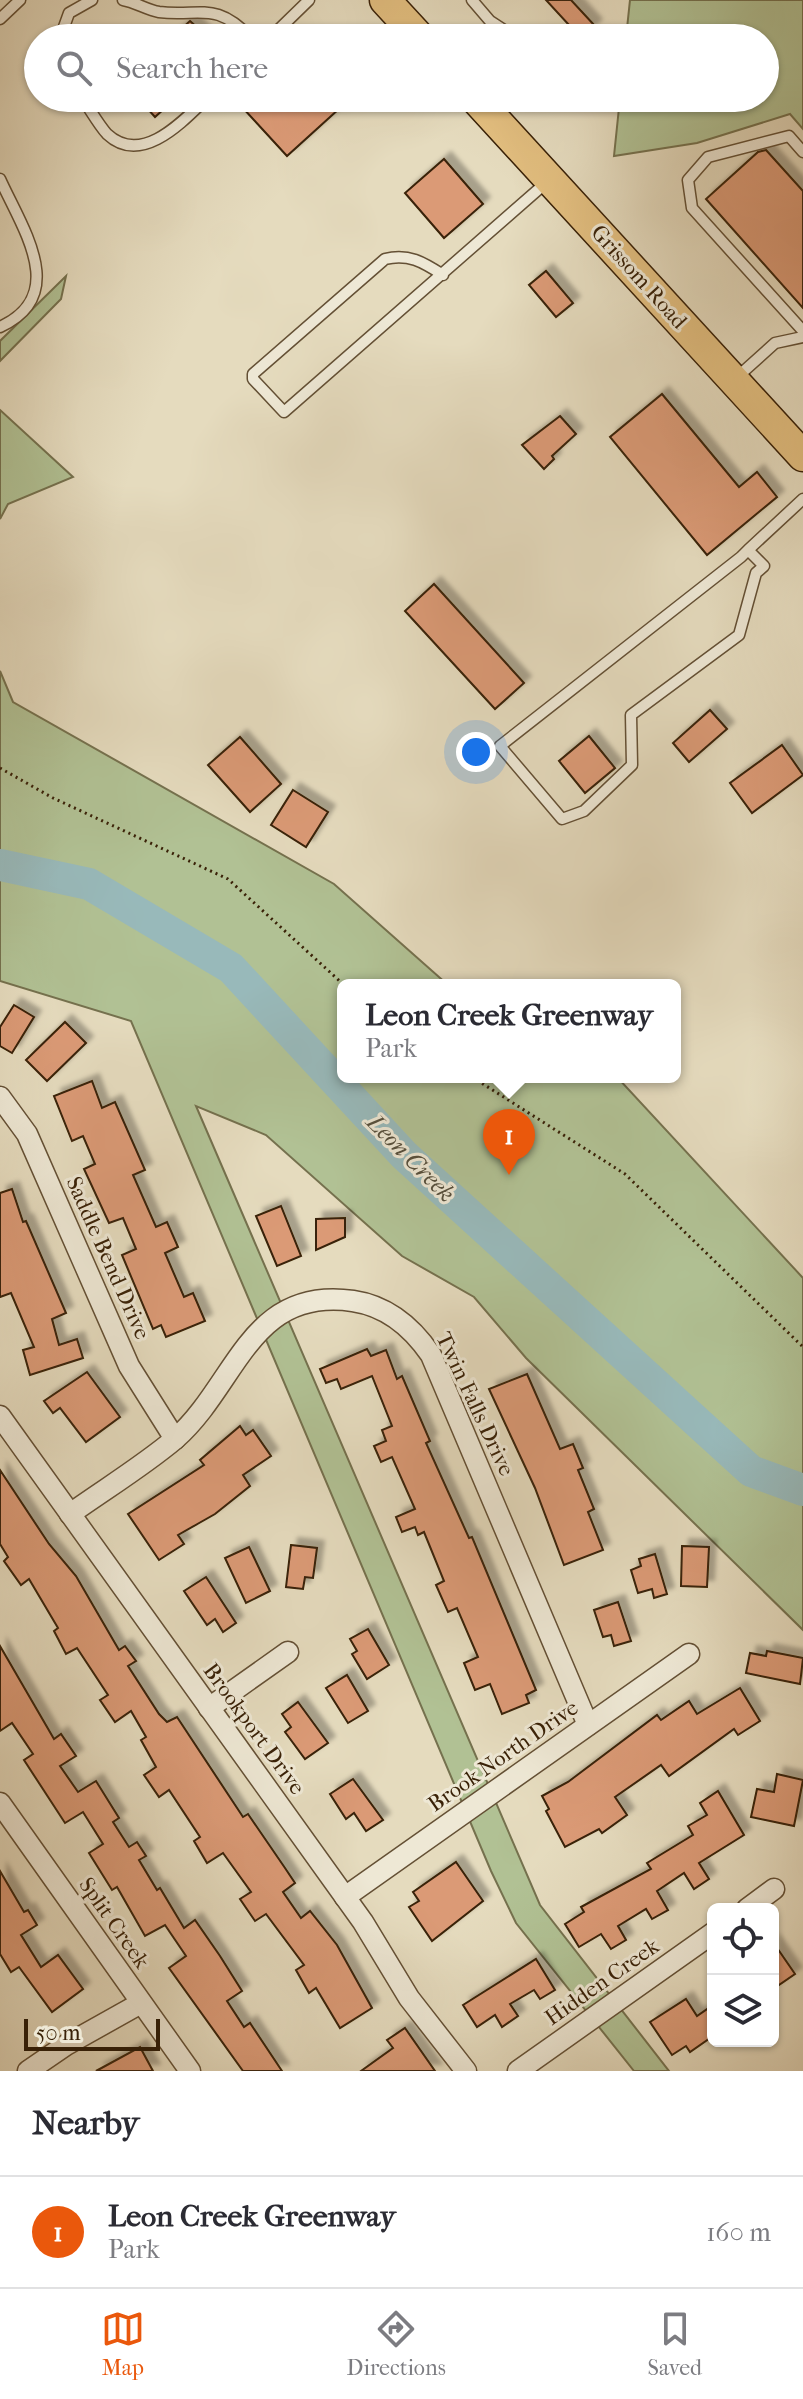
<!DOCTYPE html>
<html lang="en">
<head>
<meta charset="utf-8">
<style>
  body { margin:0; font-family:"IM FELL French Canon",serif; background:#f2f2f3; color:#2b2b33 }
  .controls { position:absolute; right:24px; bottom:24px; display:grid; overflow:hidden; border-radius:12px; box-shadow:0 2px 6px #0004 }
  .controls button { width:72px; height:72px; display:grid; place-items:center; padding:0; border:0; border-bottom:2px solid #e1e1e2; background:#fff; color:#2b2b33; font:40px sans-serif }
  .scale { position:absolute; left:24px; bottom:20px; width:136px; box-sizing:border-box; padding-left:8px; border:4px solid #392107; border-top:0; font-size:22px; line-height:28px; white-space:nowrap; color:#392107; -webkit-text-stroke:6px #eee8d5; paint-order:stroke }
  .you { position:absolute; left:476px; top:752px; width:28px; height:28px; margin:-20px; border:6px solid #fff; border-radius:50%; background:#1a73e8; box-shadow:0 0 0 12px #1a73e833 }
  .badge { display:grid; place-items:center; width:52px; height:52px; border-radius:50%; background:#ea580c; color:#fff; font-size:26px; font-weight:700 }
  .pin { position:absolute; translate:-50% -66px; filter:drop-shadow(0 2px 4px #0008) }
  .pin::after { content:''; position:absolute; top:42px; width:28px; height:24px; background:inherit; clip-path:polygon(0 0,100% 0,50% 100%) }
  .popup { position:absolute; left:337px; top:979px; width:344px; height:104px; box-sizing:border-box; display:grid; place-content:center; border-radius:12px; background:#fff; filter:drop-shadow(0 2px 6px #0005); font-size:26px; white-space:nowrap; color:#7c7c81 }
  .popup b { font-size:30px; color:#2b2b33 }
  .popup::after { content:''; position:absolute; left:50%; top:100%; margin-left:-16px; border:16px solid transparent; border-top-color:#fff }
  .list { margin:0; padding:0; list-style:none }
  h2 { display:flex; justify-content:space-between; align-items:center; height:104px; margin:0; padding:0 32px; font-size:34px }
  h2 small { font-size:26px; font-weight:400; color:#7c7c81 }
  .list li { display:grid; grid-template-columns:52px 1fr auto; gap:24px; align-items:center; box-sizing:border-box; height:112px; padding:0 32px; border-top:2px solid #e1e1e2 }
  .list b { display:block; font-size:30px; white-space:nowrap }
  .list p { margin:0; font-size:26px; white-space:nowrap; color:#7c7c81 }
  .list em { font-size:26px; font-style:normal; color:#7c7c81 }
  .icon { flex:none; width:44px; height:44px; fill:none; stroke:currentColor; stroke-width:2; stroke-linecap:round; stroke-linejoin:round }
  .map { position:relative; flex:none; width:803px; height:2071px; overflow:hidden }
  .search { position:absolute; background:#fff; box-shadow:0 2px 6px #0004; left:24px; right:24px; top:24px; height:88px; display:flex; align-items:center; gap:20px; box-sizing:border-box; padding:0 28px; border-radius:44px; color:#7c7c81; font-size:30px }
  .sheet { height:216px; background:#fff }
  nav { display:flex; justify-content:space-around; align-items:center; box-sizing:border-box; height:112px; border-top:2px solid #e1e1e2; background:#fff; font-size:22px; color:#7c7c81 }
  nav a { display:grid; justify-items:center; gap:4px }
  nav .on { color:#ea580c }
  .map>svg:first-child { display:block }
  .green { fill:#b1c194; stroke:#75714e; stroke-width:2 }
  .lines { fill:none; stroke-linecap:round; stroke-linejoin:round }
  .river { stroke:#98b9ba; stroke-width:32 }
  .building { fill:#db9a76; stroke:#392107; stroke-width:2; filter:url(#shadow) }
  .service-casing { stroke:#645035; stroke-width:13 }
  .minor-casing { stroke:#645035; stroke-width:23 }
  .primary-casing { stroke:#392107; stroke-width:33 }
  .path { stroke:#392107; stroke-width:3; stroke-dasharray:2 4; stroke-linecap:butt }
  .service { stroke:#eee8d5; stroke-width:10 }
  .minor { stroke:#eee8d5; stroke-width:20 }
  .primary { stroke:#e2be7f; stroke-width:30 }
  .labels { text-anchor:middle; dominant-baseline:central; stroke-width:6; stroke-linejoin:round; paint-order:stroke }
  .street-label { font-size:22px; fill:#392107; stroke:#eee8d5 }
  .water-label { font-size:24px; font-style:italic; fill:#564f3d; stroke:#eee8d5 }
</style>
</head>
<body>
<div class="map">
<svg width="803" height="2071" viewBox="0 0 803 2071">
  <defs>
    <filter id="shadow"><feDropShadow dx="7" dy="-7" stdDeviation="2" flood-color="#0004"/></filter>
  </defs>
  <rect width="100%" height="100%" fill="#e5dbbe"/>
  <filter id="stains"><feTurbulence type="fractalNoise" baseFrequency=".0025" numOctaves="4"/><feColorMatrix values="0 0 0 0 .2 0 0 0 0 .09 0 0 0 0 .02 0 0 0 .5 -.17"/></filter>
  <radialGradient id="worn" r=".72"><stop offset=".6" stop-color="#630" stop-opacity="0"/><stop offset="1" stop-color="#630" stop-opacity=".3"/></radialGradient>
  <g class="green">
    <polygon points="630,0 803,0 803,129 790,114 697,143 614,156 620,98 765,98 765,38 626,38"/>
    <polygon points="66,276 61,299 0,361 0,341"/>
    <polygon points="0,410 73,477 8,504 0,519"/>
    <polygon points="0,671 13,702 334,884 448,985 343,985 343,1077 617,1077 803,1278 803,1630 526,1358 474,1297 402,1256 266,1135 196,1106 540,1905 669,2071 634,2071 516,1923 491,1871 131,1021 0,981"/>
  </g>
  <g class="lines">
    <polyline class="river" points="0,865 89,884 231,968 404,1155 751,1471 803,1490"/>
  </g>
  <g class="building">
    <polygon points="546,0 571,0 595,26 581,38"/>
    <polygon points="190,21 209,38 171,38"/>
    <polygon points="138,98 176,98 155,117"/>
    <polygon points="252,98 351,98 287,156 242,107"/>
    <polygon points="766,150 803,191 803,308 706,199 758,152"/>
    <polygon points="444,159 483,204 444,238 405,193"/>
    <polygon points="546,271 573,303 556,317 529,285"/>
    <polygon points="662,394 739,487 757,472 777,497 707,555 610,437"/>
    <polygon points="560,416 576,434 552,456 554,459 544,469 522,445"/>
    <polygon points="434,584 524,683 495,709 405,611"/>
    <polygon points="710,710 727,729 689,762 673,743"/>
    <polygon points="589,736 615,768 585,793 559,761"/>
    <polygon points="240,737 281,784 250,812 208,765"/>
    <polygon points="782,745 803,775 752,813 730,783"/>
    <polygon points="293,790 328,812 306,847 271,825"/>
    <polygon points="14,1005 34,1017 12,1053 0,1046 0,1027"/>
    <polygon points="65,1022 86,1043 47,1081 26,1060"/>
    <polygon points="92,1081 102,1108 115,1102 145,1170 133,1175 156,1227 167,1222 178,1247 165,1253 184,1297 193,1293 205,1321 166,1337 161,1325 153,1329 122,1255 136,1249 123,1218 109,1223 84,1169 95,1164 83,1136 72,1141 54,1096"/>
    <polygon points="12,1189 23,1222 26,1221 66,1313 52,1319 59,1345 77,1339 83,1358 30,1375 23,1350 34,1347 11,1293 0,1297 0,1193"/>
    <polygon points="281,1206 301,1256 277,1266 256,1216"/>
    <polygon points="345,1218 345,1237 316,1250 316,1219"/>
    <polygon points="367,1349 371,1356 386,1350 397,1379 402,1376 430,1441 426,1443 469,1538 472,1537 536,1690 526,1695 529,1703 502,1714 490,1684 475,1690 464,1663 478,1657 457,1608 448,1612 436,1585 444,1581 424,1532 418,1535 415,1527 402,1532 396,1517 415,1509 392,1457 381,1462 374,1446 386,1441 382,1430 392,1426 372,1376 341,1389 337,1379 326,1383 320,1369"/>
    <polygon points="87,1372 120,1417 86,1442 60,1408 53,1413 44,1401"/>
    <polygon points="527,1374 560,1449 573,1444 583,1468 578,1470 594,1509 588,1512 603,1550 564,1565 535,1488 489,1389"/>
    <polygon points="240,1426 246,1435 253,1430 271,1456 243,1475 250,1486 215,1514 178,1535 184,1544 159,1560 128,1514 204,1465 200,1460"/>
    <polygon points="0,1470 49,1544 76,1576 119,1650 125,1646 136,1661 128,1666 159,1714 167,1722 177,1717 243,1817 248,1814 285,1868 295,1883 283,1892 301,1918 310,1911 337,1945 372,2008 340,2028 316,1988 309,1993 296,1970 304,1965 266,1914 255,1921 240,1899 251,1892 223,1853 207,1863 194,1841 200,1837 169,1790 159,1797 144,1775 156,1767 141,1740 146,1737 131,1711 115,1722 100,1700 108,1695 77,1648 66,1654 54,1631 58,1628 29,1579 21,1585 4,1561 8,1557 0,1544"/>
    <polygon points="291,1545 317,1548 313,1578 305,1577 303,1589 286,1587"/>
    <polygon points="682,1546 709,1547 707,1587 681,1586"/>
    <polygon points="249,1547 270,1591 246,1603 225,1558"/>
    <polygon points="655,1554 667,1594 654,1598 652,1589 638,1593 631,1570 641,1566 639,1559"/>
    <polygon points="206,1577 236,1623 223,1632 215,1619 207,1625 184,1591"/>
    <polygon points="618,1602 631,1641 614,1646 611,1635 603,1637 594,1610"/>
    <polygon points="368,1629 389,1665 367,1679 352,1654 357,1651 350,1639"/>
    <polygon points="0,1646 54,1739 61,1734 76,1756 60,1766 78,1792 96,1781 119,1818 113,1822 129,1847 137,1842 146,1856 139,1860 157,1890 160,1888 184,1928 195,1920 220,1956 242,1991 227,2001 244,2027 250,2023 282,2071 243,2071 169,1968 186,1956 165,1925 145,1936 117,1887 112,1890 89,1853 103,1844 83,1812 65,1823 24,1760 33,1754 12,1723 0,1731"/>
    <polygon points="767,1651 803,1658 800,1684 746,1673 750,1653 766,1656"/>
    <polygon points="347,1675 368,1711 348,1723 326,1688"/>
    <polygon points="740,1688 760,1721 738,1735 734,1729 669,1776 661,1765 615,1797 627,1815 602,1833 599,1829 565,1847 546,1811 549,1809 542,1796 568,1782 657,1715 661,1720 689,1701 697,1714"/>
    <polygon points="298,1702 328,1743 305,1759 285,1732 291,1727 282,1714"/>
    <polygon points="777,1774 803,1780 794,1826 751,1817 757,1789 774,1792"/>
    <polygon points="353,1779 383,1820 366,1831 354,1813 346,1819 330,1794"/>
    <polygon points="718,1791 744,1835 699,1863 709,1879 694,1889 684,1873 657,1891 668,1910 652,1919 646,1909 618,1926 626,1940 611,1949 601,1934 579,1947 565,1924 584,1912 581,1907 651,1869 647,1863 693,1835 688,1826 707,1815 700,1803"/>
    <polygon points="456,1862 483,1901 432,1941 409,1907 419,1901 413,1892"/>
    <polygon points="0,1871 24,1912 28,1910 37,1925 21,1935 41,1967 58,1955 83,1989 52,2012 19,1967 11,1972 0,1954"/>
    <polygon points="773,1942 795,1974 773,1989"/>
    <polygon points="536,1959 555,1990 540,1999 534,1990 510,2004 518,2016 502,2027 495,2015 477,2027 463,2005"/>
    <polygon points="686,1999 697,2016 713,2005 713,2036 690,2052 686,2046 672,2055 650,2022"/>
    <polygon points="405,2028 435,2071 361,2071 393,2048 387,2040"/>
    <polygon points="140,2047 153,2071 96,2071"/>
  </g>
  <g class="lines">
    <g class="service-casing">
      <g id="service">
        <path d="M123,0c12,2 24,10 36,12 41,5 56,-12 92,26"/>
        <polyline points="472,0 490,21 516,38"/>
        <polyline points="0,19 20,0"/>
        <polyline points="60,38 69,13 92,0"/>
        <polyline points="270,38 309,0"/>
        <path d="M82,98c8,11 16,26 25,36 35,33 77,-14 100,-36"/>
        <polyline points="803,152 789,136 708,157 688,180 692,208 803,331"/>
        <path d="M0,179c22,49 70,116 0,148"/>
        <path d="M443,275c-20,-13 -35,-22 -58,-16l-132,115v5l31,33 264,-231"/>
        <polyline points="735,379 775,343 803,337"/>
        <polyline points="748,550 764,566 756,573 739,635 631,715 632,765 584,811 562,819 500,746 741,557 748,550 803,499"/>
      </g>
    </g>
    <g class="minor-casing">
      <g id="minor">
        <polyline points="0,1097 27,1134 129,1366 175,1439"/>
        <polyline points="0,1416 363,1922 409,1998 466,2071"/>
        <path d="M70,1514c35,-25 73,-48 105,-75 62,-54 74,-153 178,-138 34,5 59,26 78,54l157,370"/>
        <polyline points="209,1708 288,1652"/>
        <polyline points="0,1803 190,2071"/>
        <polyline points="345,1897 689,1654"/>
        <polyline points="747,1909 774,1889"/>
        <polyline points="28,2071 66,2045 141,2003"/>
        <polyline points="518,2071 713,1933"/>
      </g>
    </g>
    <g class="primary-casing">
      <g id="primary">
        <polyline points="385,0 420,38"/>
        <polyline points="475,98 803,456"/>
      </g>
    </g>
    <g class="path">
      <polyline points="0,768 53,798 228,879 344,985"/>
      <polyline points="472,1077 625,1174 803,1347"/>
    </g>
    <use href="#service" class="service"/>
    <use href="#minor" class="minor"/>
    <use href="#primary" class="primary"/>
  </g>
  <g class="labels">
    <g class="street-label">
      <text transform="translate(639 277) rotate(48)">Grissom Road</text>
      <text transform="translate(108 1258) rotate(66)">Saddle Bend Drive</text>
      <text transform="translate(475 1404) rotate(65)">Twin Falls Drive</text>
      <text transform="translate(254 1729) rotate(54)">Brookport Drive</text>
      <text transform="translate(503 1756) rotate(-35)">Brook North Drive</text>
      <text transform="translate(114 1923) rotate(55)">Split Creek</text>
      <text transform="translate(602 1982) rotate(-35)">Hidden Creek</text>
    </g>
    <g class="water-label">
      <text transform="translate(411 1158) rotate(45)">Leon Creek</text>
    </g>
  </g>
  <rect width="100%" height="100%" filter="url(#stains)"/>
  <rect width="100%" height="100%" fill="url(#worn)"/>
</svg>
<div class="controls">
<button><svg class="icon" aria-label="locate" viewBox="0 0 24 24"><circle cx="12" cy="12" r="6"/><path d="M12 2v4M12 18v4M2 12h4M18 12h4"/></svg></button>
<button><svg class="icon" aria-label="layers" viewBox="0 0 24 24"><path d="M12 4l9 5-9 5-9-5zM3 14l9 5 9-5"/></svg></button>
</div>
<div class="scale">50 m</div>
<div class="you"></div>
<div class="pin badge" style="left:509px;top:1175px">1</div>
<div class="popup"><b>Leon Creek Greenway</b>Park</div>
<div class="search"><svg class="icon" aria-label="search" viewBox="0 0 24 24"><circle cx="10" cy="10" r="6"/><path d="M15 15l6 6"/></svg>Search here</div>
</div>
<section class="sheet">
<h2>Nearby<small></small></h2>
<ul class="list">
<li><span class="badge">1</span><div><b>Leon Creek Greenway</b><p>Park</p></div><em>160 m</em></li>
</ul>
</section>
<nav>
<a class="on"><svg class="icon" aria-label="map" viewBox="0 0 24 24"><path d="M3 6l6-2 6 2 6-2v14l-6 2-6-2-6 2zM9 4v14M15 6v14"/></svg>Map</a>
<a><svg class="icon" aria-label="directions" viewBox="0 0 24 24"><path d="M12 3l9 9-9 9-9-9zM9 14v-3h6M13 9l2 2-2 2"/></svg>Directions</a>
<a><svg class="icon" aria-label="saved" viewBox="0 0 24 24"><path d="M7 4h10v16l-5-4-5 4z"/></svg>Saved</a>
</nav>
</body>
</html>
